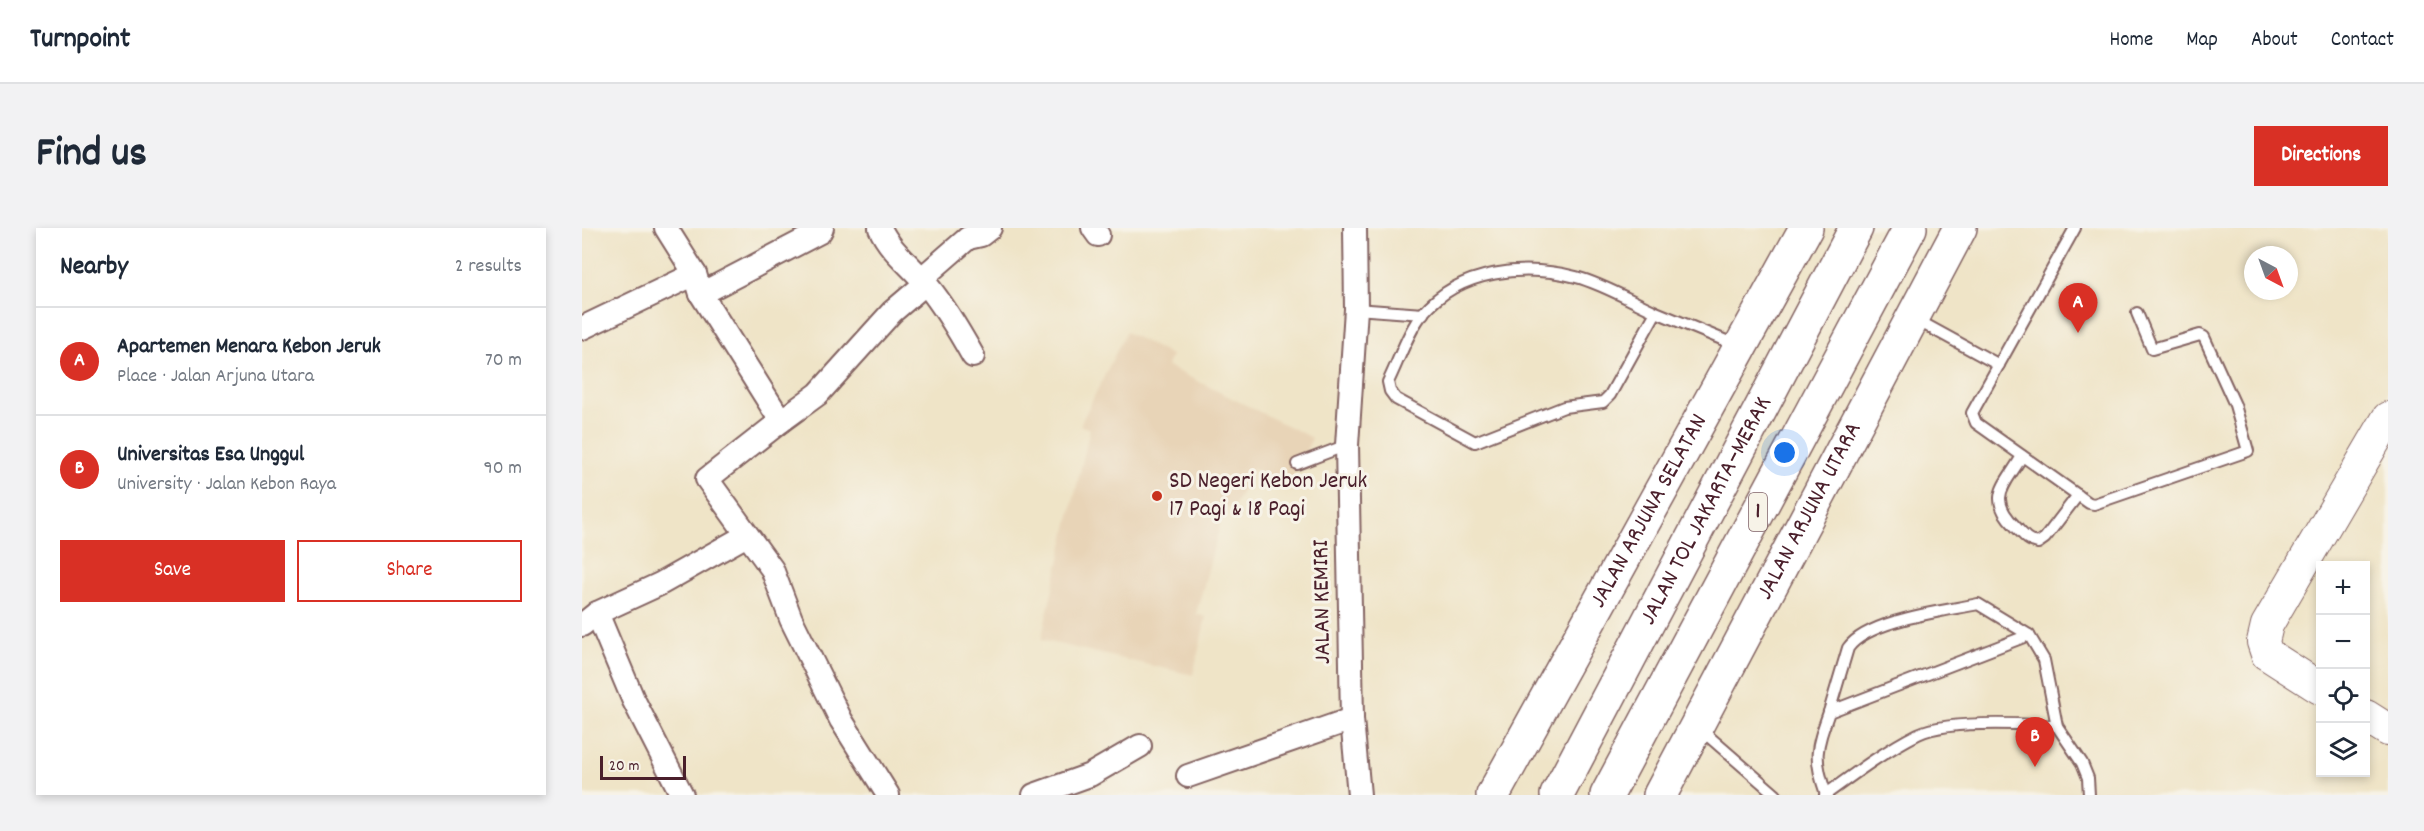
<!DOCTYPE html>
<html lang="en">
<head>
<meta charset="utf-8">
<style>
  body { margin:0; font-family:Dekko,sans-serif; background:#f2f2f3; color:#1f2937 }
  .controls { position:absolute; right:18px; bottom:18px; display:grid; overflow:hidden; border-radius:0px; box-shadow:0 3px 9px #0003 }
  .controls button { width:54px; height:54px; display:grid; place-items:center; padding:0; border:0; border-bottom:2px solid #e0e1e3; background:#fff; color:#1f2937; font:30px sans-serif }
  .compass { position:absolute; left:1662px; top:18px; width:54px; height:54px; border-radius:50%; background:#fff; box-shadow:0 3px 9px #0003; rotate:139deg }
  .scale { position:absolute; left:18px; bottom:15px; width:86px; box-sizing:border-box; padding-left:6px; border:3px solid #4a1f2b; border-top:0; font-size:16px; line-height:21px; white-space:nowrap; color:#4a1f2b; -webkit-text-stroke:4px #f7f3e8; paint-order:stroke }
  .you { position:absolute; left:1203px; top:225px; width:21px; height:21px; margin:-15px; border:4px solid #fff; border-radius:50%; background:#1a73e8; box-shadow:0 0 0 9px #1a73e833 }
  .badge { display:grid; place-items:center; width:39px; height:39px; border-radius:50%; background:#d93025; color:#fff; font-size:20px; font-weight:700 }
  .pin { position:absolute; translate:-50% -50px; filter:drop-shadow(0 2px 3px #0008) }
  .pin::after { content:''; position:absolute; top:32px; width:21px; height:18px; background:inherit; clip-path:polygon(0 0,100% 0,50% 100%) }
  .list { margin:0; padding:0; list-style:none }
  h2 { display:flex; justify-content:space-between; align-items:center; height:78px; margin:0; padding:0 24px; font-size:26px }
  h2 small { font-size:20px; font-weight:400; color:#747a83 }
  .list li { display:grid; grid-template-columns:39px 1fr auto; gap:18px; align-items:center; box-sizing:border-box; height:108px; padding:0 24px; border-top:2px solid #e0e1e3 }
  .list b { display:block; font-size:22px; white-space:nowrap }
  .list p { margin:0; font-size:20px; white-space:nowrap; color:#747a83 }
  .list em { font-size:20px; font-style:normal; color:#747a83 }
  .actions { display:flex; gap:12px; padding:18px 24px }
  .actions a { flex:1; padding:14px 0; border:2px solid #d93025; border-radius:0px; text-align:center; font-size:21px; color:#d93025 }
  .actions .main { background:#d93025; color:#fff }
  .icon { flex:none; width:33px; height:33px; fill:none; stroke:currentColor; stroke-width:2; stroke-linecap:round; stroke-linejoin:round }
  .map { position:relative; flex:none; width:1806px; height:567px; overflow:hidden; border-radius:0px }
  header { display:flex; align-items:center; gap:36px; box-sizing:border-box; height:84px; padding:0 30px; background:#fff; border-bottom:2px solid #e0e1e3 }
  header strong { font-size:28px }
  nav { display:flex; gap:33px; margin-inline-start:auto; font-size:21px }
  .intro { display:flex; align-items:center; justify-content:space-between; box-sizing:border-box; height:144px; padding:0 36px }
  h1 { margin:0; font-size:42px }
  .button { padding:15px 27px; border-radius:0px; background:#d93025; color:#fff; font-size:21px; font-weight:700 }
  main { display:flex; gap:36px; padding:0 36px }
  aside { flex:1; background:#fff; border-radius:0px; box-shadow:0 3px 9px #0003 }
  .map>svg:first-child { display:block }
  .built { fill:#e8d4b7 }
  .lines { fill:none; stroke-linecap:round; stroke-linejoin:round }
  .lane-casing { stroke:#846462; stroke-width:14 }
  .street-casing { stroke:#846462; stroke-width:26 }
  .secondary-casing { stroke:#846462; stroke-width:34 }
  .primary-casing { stroke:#846462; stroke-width:36 }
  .highway-casing { stroke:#846462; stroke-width:36 }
  .lane { stroke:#fff; stroke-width:10 }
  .street { stroke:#fff; stroke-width:22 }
  .secondary { stroke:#fff; stroke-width:32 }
  .primary { stroke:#fff; stroke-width:33 }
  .highway { stroke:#fff; stroke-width:33 }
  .poi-dot { fill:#c8321e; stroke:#f7f3e8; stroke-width:2 }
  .labels { text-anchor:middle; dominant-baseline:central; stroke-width:6; stroke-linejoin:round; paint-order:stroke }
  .shield { fill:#f7f3e8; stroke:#7e5f64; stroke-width:1.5 }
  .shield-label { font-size:22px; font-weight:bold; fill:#4a1f2b }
  .poi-label { font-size:24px; fill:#4a1f2b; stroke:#f7f3e8; text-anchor:start }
  .street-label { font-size:24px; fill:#4a1f2b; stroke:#f7f3e8 }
</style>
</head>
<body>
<header>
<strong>Turnpoint</strong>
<nav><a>Home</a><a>Map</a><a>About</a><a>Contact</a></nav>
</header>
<div class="intro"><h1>Find us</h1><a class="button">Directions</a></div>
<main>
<aside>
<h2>Nearby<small>2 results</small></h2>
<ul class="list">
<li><span class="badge">A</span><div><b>Apartemen Menara Kebon Jeruk</b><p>Place · Jalan Arjuna Utara</p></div><em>70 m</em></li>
<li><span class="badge">B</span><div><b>Universitas Esa Unggul</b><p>University · Jalan Kebon Raya</p></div><em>90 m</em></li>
</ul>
<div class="actions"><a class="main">Save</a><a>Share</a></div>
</aside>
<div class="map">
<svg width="1806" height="567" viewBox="0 0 1806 567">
  <rect width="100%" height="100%" fill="#f7f3e8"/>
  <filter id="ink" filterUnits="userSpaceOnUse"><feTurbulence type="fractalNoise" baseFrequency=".0167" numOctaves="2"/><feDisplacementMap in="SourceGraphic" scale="12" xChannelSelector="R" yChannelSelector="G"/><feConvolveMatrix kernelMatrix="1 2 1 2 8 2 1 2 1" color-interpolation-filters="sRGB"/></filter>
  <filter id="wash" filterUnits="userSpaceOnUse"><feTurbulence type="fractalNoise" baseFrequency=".008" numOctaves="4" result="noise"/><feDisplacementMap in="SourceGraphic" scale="24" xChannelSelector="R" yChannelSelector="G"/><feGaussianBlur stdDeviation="1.35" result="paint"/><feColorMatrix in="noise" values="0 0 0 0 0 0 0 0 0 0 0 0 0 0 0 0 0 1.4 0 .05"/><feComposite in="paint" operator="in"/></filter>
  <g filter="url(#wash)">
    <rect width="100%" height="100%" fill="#efe4c7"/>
    <polygon class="built" points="544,104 589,127 585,138 730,210 706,259 671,241 651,281 643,278 614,386 624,389 611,447 459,412 508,201 498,197"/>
  </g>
  <g filter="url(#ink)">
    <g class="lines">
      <g class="lane-casing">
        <g id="lane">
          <polyline points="1493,0 1390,185 1394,195 1507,275 1512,276 1666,223 1653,177 1622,109 1618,107 1570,121 1555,85"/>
          <polyline points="774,81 841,86"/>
          <path d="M1074,84c-25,-11 -53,-28 -80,-35 -51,-13 -116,-8 -153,36 -14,16 -25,49 -35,69l2,9 6,8 79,43 89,-35 39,-5 7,-7 46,-83 80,33"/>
          <polyline points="1333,91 1417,137"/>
          <path d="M1440,228c-17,30 -36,41 -7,70 8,8 12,15 23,17l7,-5 33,-43"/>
          <polyline points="715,236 765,217"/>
          <path d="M1247,484l19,-64c20,-28 96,-37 130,-44l51,31"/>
          <polyline points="1117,500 1194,567"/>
          <path d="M1244,566c-13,-37 -10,-45 3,-82l200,-77 15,25 13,66 25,37 6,15 1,17"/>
          <path d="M1243,567c29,-21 61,-45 93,-61 28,-14 107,-10 139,-8"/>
        </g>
      </g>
      <g class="street-casing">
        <g id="street">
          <polyline points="84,0 113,46 119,66 199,193 125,251 190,341 209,391 259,492 306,567"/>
          <path d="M298,0c10,23 32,38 47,57 18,22 32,46 46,71"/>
          <polyline points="511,0 516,7"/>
          <polyline points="773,0 774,81 765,217 770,491 777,567"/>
          <polyline points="339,51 386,10 399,7 408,0"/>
          <polyline points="119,66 238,4 240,0"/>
          <polyline points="0,100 113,46"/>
          <polyline points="199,193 236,166 310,84 344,55"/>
          <polyline points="15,385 51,471 100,567"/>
          <polyline points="0,397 15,385 78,356 165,307"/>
          <polyline points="606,548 770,491"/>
          <polyline points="452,567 508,547 558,518"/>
        </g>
      </g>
      <g class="secondary-casing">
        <g id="secondary">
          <polyline points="1738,460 1685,426 1681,414 1685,397 1806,190"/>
          <polyline points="1784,488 1806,502"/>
        </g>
      </g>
      <g class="primary-casing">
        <g id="primary">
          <path id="s1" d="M911,567l313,-567"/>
          <path id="s2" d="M1078,567l300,-567"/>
        </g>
      </g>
      <g class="highway-casing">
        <g id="highway">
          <path id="s3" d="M975,567l299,-567"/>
          <polyline points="1025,567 1328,0"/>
        </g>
      </g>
      <use href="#lane" class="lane"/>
      <use href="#street" class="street"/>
      <use href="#secondary" class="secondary"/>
      <use href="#primary" class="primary"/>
      <use href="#highway" class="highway"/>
    </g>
  </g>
  <circle class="poi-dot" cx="575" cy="268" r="6"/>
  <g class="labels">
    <rect class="shield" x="1167" y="265" width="18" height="38" rx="4.5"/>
    <g class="shield-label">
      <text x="1176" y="284">1</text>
    </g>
    <g class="poi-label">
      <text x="587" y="254">SD Negeri Kebon Jeruk<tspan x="587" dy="28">17 Pagi &amp; 18 Pagi</tspan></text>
    </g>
    <g class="street-label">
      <text stroke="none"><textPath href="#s2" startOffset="321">JALAN ARJUNA UTARA</textPath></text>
      <text stroke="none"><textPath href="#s1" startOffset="324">JALAN ARJUNA SELATAN</textPath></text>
      <text stroke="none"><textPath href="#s3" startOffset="321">JALAN TOL JAKARTA–MERAK</textPath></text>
      <text transform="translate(741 374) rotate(-91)">JALAN KEMIRI</text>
    </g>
  </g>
</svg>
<div class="controls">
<button>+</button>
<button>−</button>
<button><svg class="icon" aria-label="locate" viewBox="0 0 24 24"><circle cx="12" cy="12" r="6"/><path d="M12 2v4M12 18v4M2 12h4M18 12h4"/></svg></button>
<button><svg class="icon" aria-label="layers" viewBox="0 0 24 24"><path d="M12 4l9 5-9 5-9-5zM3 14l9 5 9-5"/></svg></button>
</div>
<svg class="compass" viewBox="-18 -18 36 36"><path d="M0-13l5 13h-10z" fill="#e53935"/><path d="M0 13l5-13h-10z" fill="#747a83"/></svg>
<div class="scale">20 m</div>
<div class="you"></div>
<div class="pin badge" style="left:1496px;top:105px">A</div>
<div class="pin badge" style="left:1453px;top:539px">B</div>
</div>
</main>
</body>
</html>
